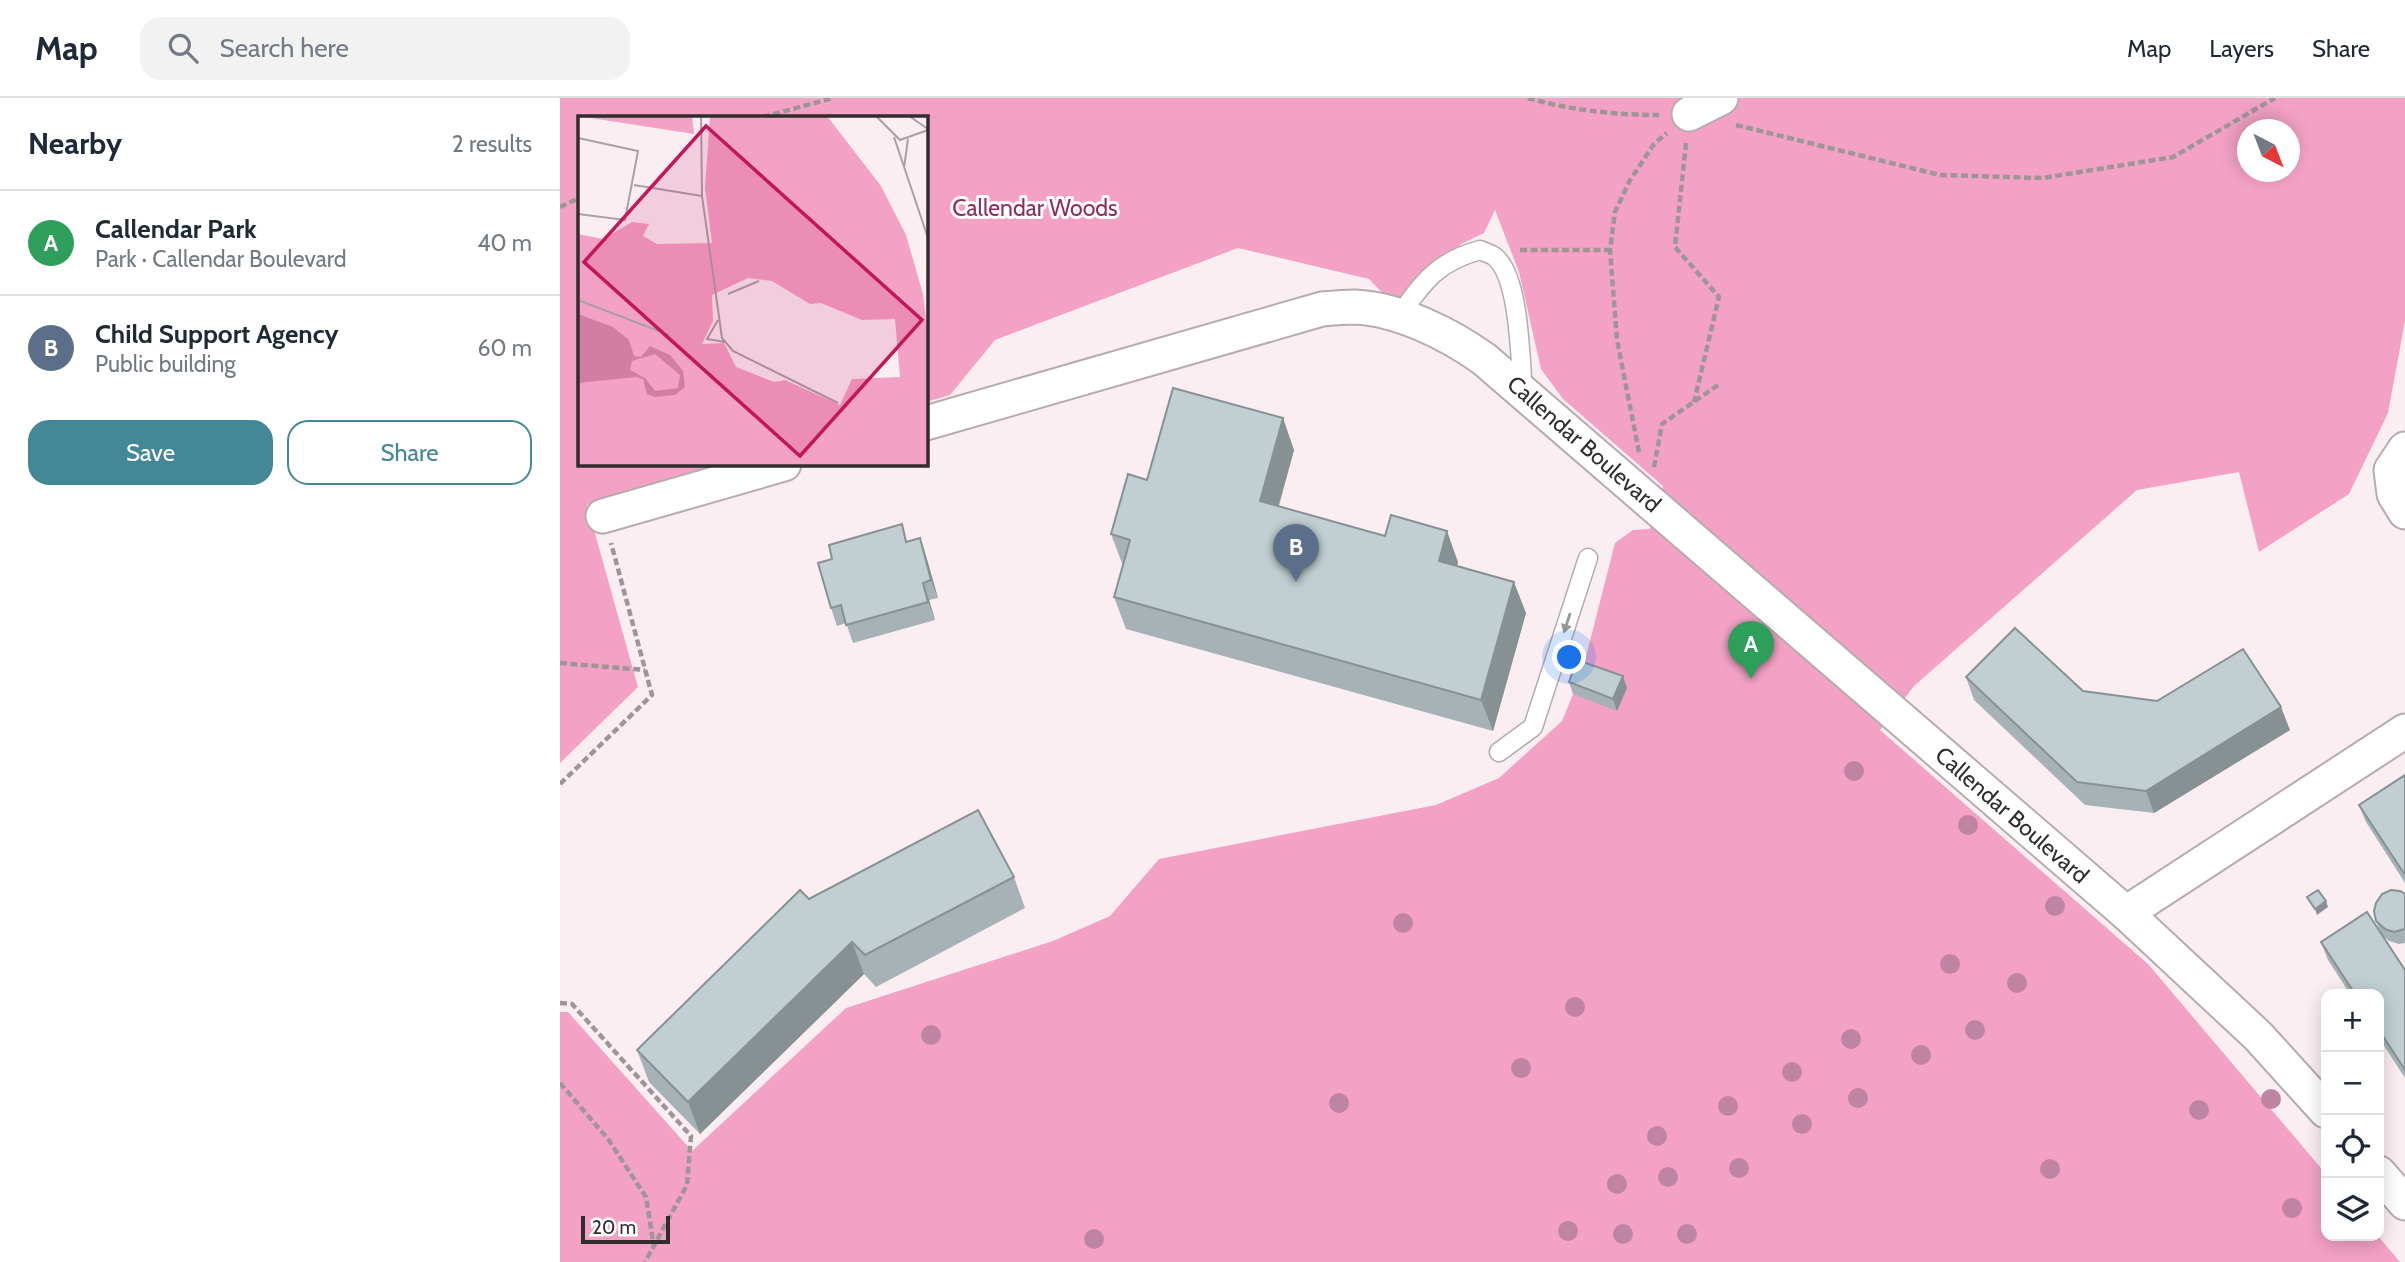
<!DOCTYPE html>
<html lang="en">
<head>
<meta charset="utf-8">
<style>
  body { margin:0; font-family:Cabin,sans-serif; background:#f2f2f3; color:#1f2937 }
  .controls { position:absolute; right:21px; bottom:21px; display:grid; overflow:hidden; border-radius:14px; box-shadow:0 4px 18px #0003 }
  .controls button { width:63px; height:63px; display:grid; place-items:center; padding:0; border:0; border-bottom:2px solid #e0e1e3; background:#fff; color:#1f2937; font:35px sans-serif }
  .compass { position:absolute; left:1677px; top:21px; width:63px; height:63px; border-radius:50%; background:#fff; box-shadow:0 4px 18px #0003; rotate:138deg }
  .scale { position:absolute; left:21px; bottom:18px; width:89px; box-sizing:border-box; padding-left:7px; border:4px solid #312c2e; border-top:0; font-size:19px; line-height:24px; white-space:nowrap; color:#312c2e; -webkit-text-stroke:5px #fff; paint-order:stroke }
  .you { position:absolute; left:1010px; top:560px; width:24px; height:24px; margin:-18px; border:5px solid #fff; border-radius:50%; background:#1a73e8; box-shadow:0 0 0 10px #1a73e833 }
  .badge { display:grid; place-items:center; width:46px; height:46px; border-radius:50%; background:#448797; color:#fff; font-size:23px; font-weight:700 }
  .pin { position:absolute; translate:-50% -58px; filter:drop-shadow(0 2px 4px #0008) }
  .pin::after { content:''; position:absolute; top:37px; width:24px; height:21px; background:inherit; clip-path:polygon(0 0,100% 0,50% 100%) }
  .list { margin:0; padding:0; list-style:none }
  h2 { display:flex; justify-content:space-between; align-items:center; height:91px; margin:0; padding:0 28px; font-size:30px }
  h2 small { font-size:23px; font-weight:400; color:#747a83 }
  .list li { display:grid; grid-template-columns:46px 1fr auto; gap:21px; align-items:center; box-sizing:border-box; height:105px; padding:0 28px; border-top:2px solid #e0e1e3 }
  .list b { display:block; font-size:26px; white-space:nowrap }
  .list p { margin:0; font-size:23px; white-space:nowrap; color:#747a83 }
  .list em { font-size:23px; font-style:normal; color:#747a83 }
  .actions { display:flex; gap:14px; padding:21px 28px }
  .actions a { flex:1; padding:16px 0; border:2px solid #448797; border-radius:21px; text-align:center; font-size:24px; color:#448797 }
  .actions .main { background:#448797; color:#fff }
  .icon { flex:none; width:38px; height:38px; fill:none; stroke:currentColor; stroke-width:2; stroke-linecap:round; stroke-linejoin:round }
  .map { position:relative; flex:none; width:1845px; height:1164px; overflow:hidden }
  header { display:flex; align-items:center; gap:42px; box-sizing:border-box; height:98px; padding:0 35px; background:#fff; border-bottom:2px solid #e0e1e3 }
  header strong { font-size:33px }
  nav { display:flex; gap:38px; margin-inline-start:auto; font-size:24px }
  .search { width:490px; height:63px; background:#f2f2f3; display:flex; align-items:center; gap:18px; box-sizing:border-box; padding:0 24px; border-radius:21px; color:#747a83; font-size:26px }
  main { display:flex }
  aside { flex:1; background:#fff }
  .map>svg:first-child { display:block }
  .green { fill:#f3a2c5; fill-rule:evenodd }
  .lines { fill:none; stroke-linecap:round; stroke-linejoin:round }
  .lane-casing { stroke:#b7abb0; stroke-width:21 }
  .street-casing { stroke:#b7abb0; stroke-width:37 }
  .path { stroke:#9e9598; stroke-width:4.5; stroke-dasharray:7 3.5; stroke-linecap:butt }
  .lane { stroke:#fff; stroke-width:18 }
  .street { stroke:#fff; stroke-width:33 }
  .tree { fill:#bf84a2 }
  .wall { fill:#a6b2b5 }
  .shaded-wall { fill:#879193 }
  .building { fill:#c1cfd2; stroke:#879193; stroke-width:2 }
  .oneway { fill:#989696 }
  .labels { text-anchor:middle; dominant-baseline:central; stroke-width:6; stroke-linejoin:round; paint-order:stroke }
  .park-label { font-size:23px; fill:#8e2d5f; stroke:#fff }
  .street-label { font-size:23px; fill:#312c2e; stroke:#fff }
  .inset-road { fill:none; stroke:#aaa0a4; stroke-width:2 }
  .view { fill:#c2185b; fill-opacity:0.15; stroke:#c2185b; stroke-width:3.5 }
  .inset-edge { fill:none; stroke:#312c2e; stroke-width:3.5 }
</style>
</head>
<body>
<header>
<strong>Map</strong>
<div class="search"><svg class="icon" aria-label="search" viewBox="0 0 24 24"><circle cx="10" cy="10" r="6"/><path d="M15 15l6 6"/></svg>Search here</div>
<nav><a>Map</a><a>Layers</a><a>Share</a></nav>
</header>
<main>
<aside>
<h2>Nearby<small>2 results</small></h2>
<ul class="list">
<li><span class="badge" style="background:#2e9e5b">A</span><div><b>Callendar Park</b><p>Park · Callendar Boulevard</p></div><em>40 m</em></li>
<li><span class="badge" style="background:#5c6f8a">B</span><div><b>Child Support Agency</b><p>Public building</p></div><em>60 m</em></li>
</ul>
<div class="actions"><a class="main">Save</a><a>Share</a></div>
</aside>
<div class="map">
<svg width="1845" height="1164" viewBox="0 0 1845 1164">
  <rect width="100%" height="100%" fill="#fbeef3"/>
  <path class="green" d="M0,0h1845v223l-17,92 -39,81 -90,58 -20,-80 -102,18 -223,196 -34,44 268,234 178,210v62h52l22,26h-1840v-250h8l124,139 154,-143 207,-67 57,-25 49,-57 277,-54 63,-27 63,-57 20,-49 33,-129 18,-13 17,-1 13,-43 -100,-87 -22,-30 -22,-97 -24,-62 -11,23 -21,10 -44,36 -22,29 -28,-29 -131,-31 -243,92 -45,55 -24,7v-285h-347v347h145l-137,41 51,182 -78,76zM1688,32h42v42h-42z"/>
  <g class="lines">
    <g class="lane-casing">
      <g id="lane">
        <path d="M839,218c25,-35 38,-54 81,-66 4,2 12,4 15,7 25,21 25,102 28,135"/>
        <polyline points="939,654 973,629 1028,460"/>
      </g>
    </g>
    <g class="street-casing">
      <g id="street">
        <polyline points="1129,16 1161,0"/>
        <path d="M366,325l396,-114c11,-1 22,-2 33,-2 44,2 94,27 129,52l642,554 132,123 68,75"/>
        <polyline points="1845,351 1831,372 1834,396 1845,414"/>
        <polyline points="43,418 224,366"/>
        <polyline points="1566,815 1845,633"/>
        <polyline points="1819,1075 1845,1105"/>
      </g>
    </g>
    <g class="path">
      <path d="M968,0c41,12 88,17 131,17"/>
      <polyline points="203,19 273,0"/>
      <polyline points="1176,27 1380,77 1483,80 1613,59 1715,0"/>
      <polyline points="1126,45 1115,149 1159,199 1134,304"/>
      <polyline points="0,109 19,100"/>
      <polyline points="960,152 1050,152"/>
      <polyline points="1079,354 1057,242 1050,152 1055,114 1069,84 1094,46 1107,35"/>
      <polyline points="1094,369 1102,326 1158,287"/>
      <polyline points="0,565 85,572"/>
      <polyline points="0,686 92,597 51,445"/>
      <polyline points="0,905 12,906 131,1038 127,1087 85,1164"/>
      <polyline points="0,985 48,1041 86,1099 94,1149"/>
    </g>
    <use href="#lane" class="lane"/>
    <use href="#street" class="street"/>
  </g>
  <g class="tree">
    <circle cx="1294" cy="673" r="10"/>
    <circle cx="1408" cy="727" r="10"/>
    <circle cx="1495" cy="808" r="10"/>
    <circle cx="843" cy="825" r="10"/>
    <circle cx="1390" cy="866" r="10"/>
    <circle cx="1457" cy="885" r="10"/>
    <circle cx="1015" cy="909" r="10"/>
    <circle cx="1415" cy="932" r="10"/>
    <circle cx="371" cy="937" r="10"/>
    <circle cx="1291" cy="941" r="10"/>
    <circle cx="1361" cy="957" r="10"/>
    <circle cx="961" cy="970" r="10"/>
    <circle cx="1232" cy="974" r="10"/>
    <circle cx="1298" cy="1000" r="10"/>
    <circle cx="1711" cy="1001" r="10"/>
    <circle cx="779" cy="1005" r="10"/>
    <circle cx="1168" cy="1008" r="10"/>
    <circle cx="1639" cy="1012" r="10"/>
    <circle cx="1242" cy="1026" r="10"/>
    <circle cx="1097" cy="1038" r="10"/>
    <circle cx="1179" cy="1070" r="10"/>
    <circle cx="1490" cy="1071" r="10"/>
    <circle cx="1108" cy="1079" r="10"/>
    <circle cx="1057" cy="1086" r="10"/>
    <circle cx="1732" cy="1110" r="10"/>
    <circle cx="1008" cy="1133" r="10"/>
    <circle cx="1063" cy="1136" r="10"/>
    <circle cx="1127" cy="1136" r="10"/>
    <circle cx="534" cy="1141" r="10"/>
  </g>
  <g class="wall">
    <polygon points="734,352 719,408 898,464 897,468 966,515 933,633 566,531 554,499 563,468 551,436 587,382"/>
    <polygon points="360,440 366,458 378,500 369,502 375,522 293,545 286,525 277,528 271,510 348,443"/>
    <polygon points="1406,579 1523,593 1730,632 1594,715 1525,707 1414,602"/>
    <polygon points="1009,584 1067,590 1057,613 1013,596"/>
    <polygon points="1845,677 1845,785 1806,724 1799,707"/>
    <polygon points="454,779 465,810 316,889 304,876 140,1036 89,984 77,952 249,801"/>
    <polygon points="1845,796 1845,845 1839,846 1829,843 1822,837 1845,872 1845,980 1819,940 1819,896 1790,896 1768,862 1761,844 1820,834 1816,823"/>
  </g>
  <g class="shaded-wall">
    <polygon points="723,320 734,352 711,434 700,403"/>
    <polygon points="887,433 898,464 890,494 879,463"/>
    <polygon points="360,440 366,458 378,500 371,482"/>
    <polygon points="954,484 966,515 933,633 921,602"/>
    <polygon points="363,485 369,502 375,522 368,504"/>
    <polygon points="1063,578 1067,590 1057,613 1053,601"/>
    <polygon points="1721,609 1730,632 1594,715 1586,693"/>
    <polygon points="1766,803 1768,809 1757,817 1755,811"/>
    <polygon points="292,844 304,876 140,1036 128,1004"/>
  </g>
  <g class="building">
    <polygon points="613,290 723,320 700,403 825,438 831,417 887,433 879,463 954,484 921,602 554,499 570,442 551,436 568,376 587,382"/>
    <polygon points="342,426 346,444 360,440 371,482 363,485 368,504 286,527 281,507 271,510 258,465 272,461 269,447"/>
    <polygon points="1455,530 1523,593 1597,603 1683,551 1721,609 1586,693 1517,684 1406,579"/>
    <polygon points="1017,562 1063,578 1053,601 1009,584"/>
    <polygon points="1845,677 1845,777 1799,707"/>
    <polygon points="418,712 454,779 305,857 292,844 128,1004 77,952 240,792 249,801"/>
    <polygon points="1758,792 1766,803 1755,811 1747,799"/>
    <polygon points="1831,792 1840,793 1845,796 1845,831 1834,834 1825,831 1816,823 1814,813 1816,805 1822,796"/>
    <polygon points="1807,814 1845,872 1845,972 1819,932 1819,896 1795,896 1761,844"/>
  </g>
  <defs><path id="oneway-solid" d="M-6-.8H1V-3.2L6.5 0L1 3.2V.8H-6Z" transform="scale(1.75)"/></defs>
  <use class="oneway" href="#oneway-solid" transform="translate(1007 525) rotate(108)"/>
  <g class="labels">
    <g class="park-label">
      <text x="475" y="110">Callendar Woods</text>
    </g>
    <g class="street-label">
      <text transform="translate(1024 346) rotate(41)">Callendar Boulevard</text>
      <text transform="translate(1452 717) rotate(41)">Callendar Boulevard</text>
    </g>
  </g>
  <g transform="translate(18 18)">
    <rect width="350" height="350" fill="#fbeef3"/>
    <path d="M0,0h114l2,18zM132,0h117l54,70 25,49 17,59 5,41v131h-350v-232l25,5 29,-17 17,2 -6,12 14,8 55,-1 -7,-55zM170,162l24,3 38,23 11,-1 41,17 33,-1 5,58 -48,2 -12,26 -55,-25 -11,2 -38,-15 -12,-24 -22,1 11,-23 -1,-26z" fill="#f3a2c5" fill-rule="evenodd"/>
    <path d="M0,198l35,13 16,13 5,16 7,1 9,-11 20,9 13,16 2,16 -10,8 -20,2 -8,-3 -4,-15 -7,-2 -58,6zM77,238l25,21 -2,13 -23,3 -10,-13 -15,-8 2,-9z" fill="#d17ea2" fill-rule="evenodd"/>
    <path class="inset-road" d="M123,0l1,80 20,142 11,13 105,52M298,0l24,24 28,-10M331,0l19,13M316,21l34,101M0,22l60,13 -13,69 -47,-6M326,52l4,-29M56,69l68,11M150,178l31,-13M0,184l91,35M140,204l-11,19 18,3"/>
    <path class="view" d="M128,10l216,194 -122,136 -216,-194z"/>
    <rect width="350" height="350" class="inset-edge"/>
  </g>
</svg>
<div class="controls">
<button>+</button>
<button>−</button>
<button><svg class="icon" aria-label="locate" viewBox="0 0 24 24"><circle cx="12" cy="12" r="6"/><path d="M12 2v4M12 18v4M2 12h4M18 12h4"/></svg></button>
<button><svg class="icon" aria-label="layers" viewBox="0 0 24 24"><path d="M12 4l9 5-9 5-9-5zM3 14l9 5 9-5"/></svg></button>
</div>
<svg class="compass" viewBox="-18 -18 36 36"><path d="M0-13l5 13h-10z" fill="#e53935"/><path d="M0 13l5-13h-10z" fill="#747a83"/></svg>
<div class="scale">20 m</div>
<div class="you"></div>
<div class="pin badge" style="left:1191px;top:581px;background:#2e9e5b">A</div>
<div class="pin badge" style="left:736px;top:484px;background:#5c6f8a">B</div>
</div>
</main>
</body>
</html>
